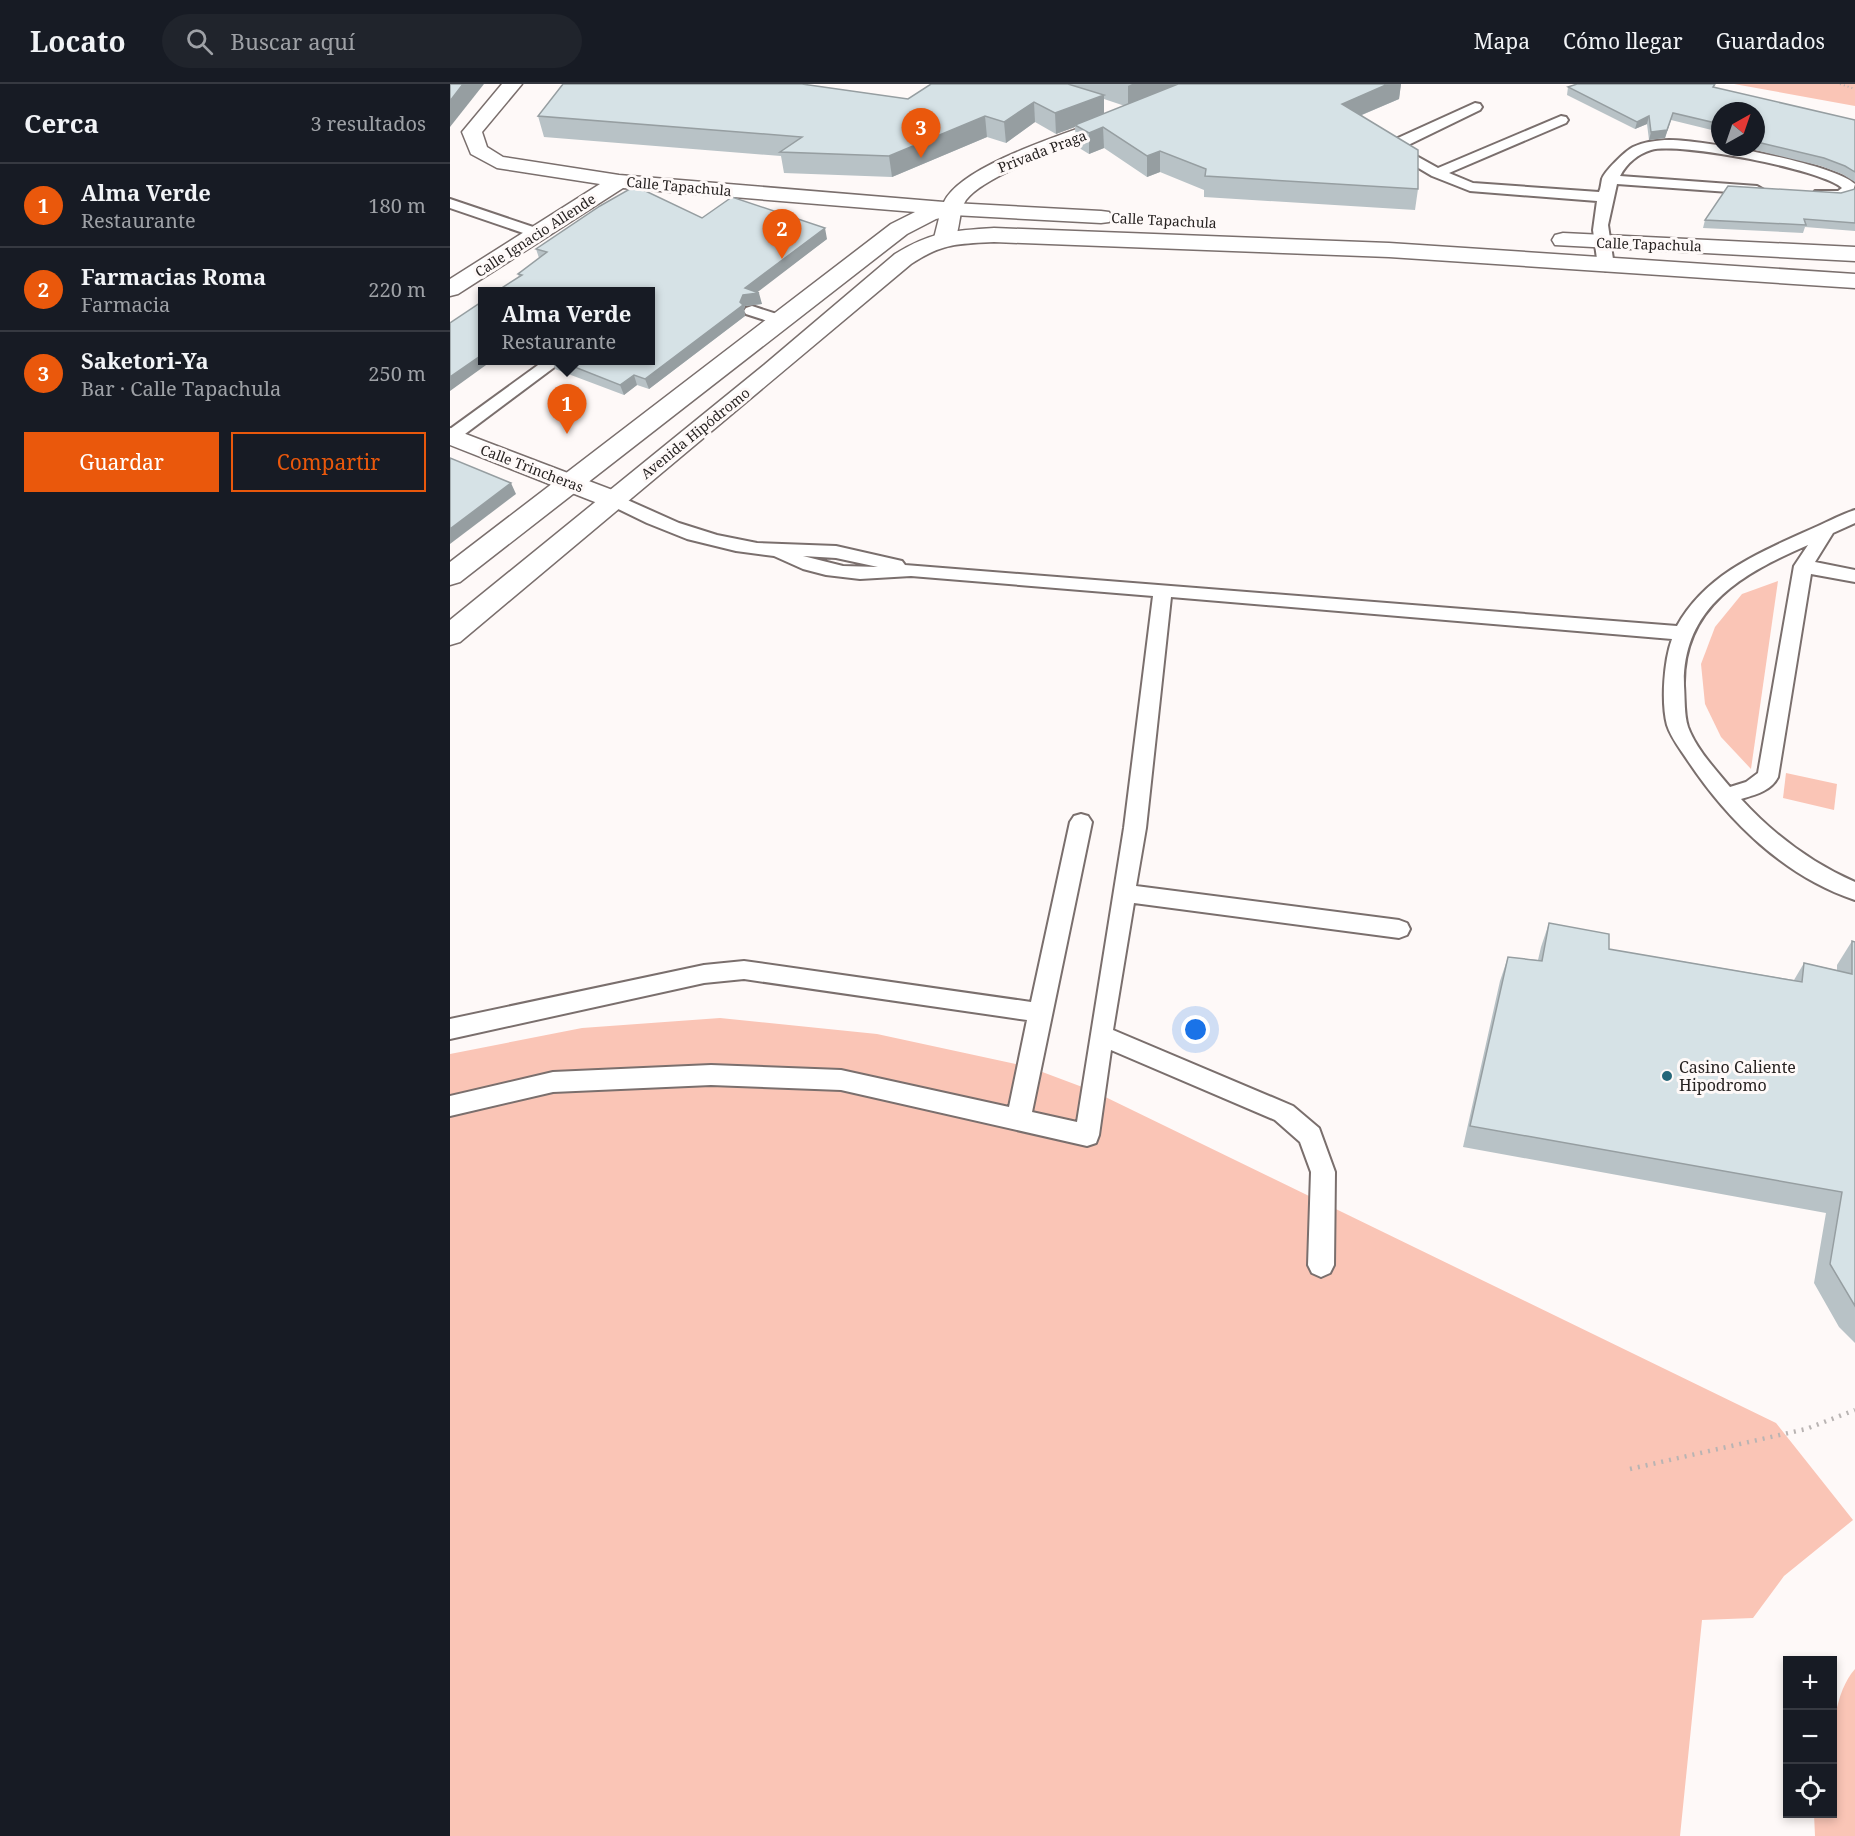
<!DOCTYPE html>
<html lang="es">
<head>
<meta charset="utf-8">
<style>
  body { margin:0; font-family:"Noto Serif",serif; background:#20242c; color:#f1f3f6 }
  .controls { position:absolute; right:18px; bottom:18px; display:grid; overflow:hidden; border-radius:0px; box-shadow:0 3px 9px #0003 }
  .controls button { width:54px; height:54px; display:grid; place-items:center; padding:0; border:0; border-bottom:2px solid #363941; background:#171b24; color:#f1f3f6; font:30px sans-serif }
  .compass { position:absolute; left:1261px; top:18px; width:54px; height:54px; border-radius:50%; background:#171b24; box-shadow:0 3px 9px #0003; rotate:40deg }
  .you { position:absolute; left:746px; top:946px; width:21px; height:21px; margin:-15px; border:4px solid #fff; border-radius:50%; background:#1a73e8; box-shadow:0 0 0 9px #1a73e833 }
  .badge { display:grid; place-items:center; width:39px; height:39px; border-radius:50%; background:#ea580c; color:#fff; font-size:20px; font-weight:700 }
  .pin { position:absolute; translate:-50% -50px; filter:drop-shadow(0 2px 3px #0008) }
  .pin::after { content:''; position:absolute; top:32px; width:21px; height:18px; background:inherit; clip-path:polygon(0 0,100% 0,50% 100%) }
  .popup { position:absolute; left:28px; top:203px; width:177px; height:78px; box-sizing:border-box; display:grid; place-content:center; border-radius:0px; background:#171b24; filter:drop-shadow(0 2px 4px #0005); font-size:20px; white-space:nowrap; color:#9ea1a6 }
  .popup b { font-size:22px; color:#f1f3f6 }
  .popup::after { content:''; position:absolute; left:50%; top:100%; margin-left:-12px; border:12px solid transparent; border-top-color:#171b24 }
  .list { margin:0; padding:0; list-style:none }
  h2 { display:flex; justify-content:space-between; align-items:center; height:78px; margin:0; padding:0 24px; font-size:26px }
  h2 small { font-size:20px; font-weight:400; color:#9ea1a6 }
  .list li { display:grid; grid-template-columns:39px 1fr auto; gap:18px; align-items:center; box-sizing:border-box; height:84px; padding:0 24px; border-top:2px solid #363941 }
  .list b { display:block; font-size:22px; white-space:nowrap }
  .list p { margin:0; font-size:20px; white-space:nowrap; color:#9ea1a6 }
  .list em { font-size:20px; font-style:normal; color:#9ea1a6 }
  .actions { display:flex; gap:12px; padding:18px 24px }
  .actions a { flex:1; padding:14px 0; border:2px solid #ea580c; border-radius:0px; text-align:center; font-size:21px; color:#ea580c }
  .actions .main { background:#ea580c; color:#fff }
  .icon { flex:none; width:33px; height:33px; fill:none; stroke:currentColor; stroke-width:2; stroke-linecap:round; stroke-linejoin:round }
  .map { position:relative; flex:none; width:1405px; height:1752px; overflow:hidden }
  header { display:flex; align-items:center; gap:36px; box-sizing:border-box; height:84px; padding:0 30px; background:#171b24; border-bottom:2px solid #363941 }
  header strong { font-size:28px }
  nav { display:flex; gap:33px; margin-inline-start:auto; font-size:21px }
  .search { width:420px; height:54px; background:#20242c; display:flex; align-items:center; gap:15px; box-sizing:border-box; padding:0 21px; border-radius:33px; color:#9ea1a6; font-size:22px }
  main { display:flex }
  aside { flex:1; background:#171b24 }
  .map>svg:first-child { display:block }
  .green { fill:#fac5b6 }
  .lines { fill:none; stroke-linecap:round; stroke-linejoin:round }
  .lane-casing { stroke:#7a6f6d; stroke-width:4 }
  .street-casing { stroke:#7a6f6d; stroke-width:3 }
  .secondary-casing { stroke:#7a6f6d; stroke-width:3 }
  .path-far1 { stroke:#b9b4b3; stroke-width:2; stroke-dasharray:1 3; stroke-linecap:butt }
  .path { stroke:#b9b4b3; stroke-width:4.5; stroke-dasharray:2 6; stroke-linecap:butt }
  .lane { fill:#fff; fill-rule:evenodd }
  .street { fill:#fff; fill-rule:evenodd }
  .secondary { fill:#fff; fill-rule:evenodd }
  .wall { fill:#b8c2c6; fill-rule:evenodd }
  .shaded-wall { fill:#969ea1 }
  .building { fill:#d6e2e6; stroke:#969ea1; stroke-width:1.5 }
  .poi-dot { fill:#246679; stroke:#fef9f8; stroke-width:2 }
  .labels { text-anchor:middle; dominant-baseline:central; stroke-width:6; stroke-linejoin:round; paint-order:stroke }
  .far-street-label { font-size:14px; fill:#272322; stroke:#fef9f8 }
  .poi-label { font-size:16px; fill:#272322; stroke:#fef9f8; text-anchor:start }
</style>
</head>
<body>
<header>
<strong>Locato</strong>
<div class="search"><svg class="icon" aria-label="search" viewBox="0 0 24 24"><circle cx="10" cy="10" r="6"/><path d="M15 15l6 6"/></svg>Buscar aquí</div>
<nav><a>Mapa</a><a>Cómo llegar</a><a>Guardados</a></nav>
</header>
<main>
<aside>
<h2>Cerca<small>3 resultados</small></h2>
<ul class="list">
<li><span class="badge">1</span><div><b>Alma Verde</b><p>Restaurante</p></div><em>180 m</em></li>
<li><span class="badge">2</span><div><b>Farmacias Roma</b><p>Farmacia</p></div><em>220 m</em></li>
<li><span class="badge">3</span><div><b>Saketori-Ya</b><p>Bar · Calle Tapachula</p></div><em>250 m</em></li>
</ul>
<div class="actions"><a class="main">Guardar</a><a>Compartir</a></div>
</aside>
<div class="map">
<svg width="1405" height="1752" viewBox="0 0 1405 1752">
  <rect width="100%" height="100%" fill="#fef9f8"/>
  <g class="green">
    <polygon points="1284,0 1405,0 1405,22"/>
    <polygon points="1328,497 1301,685 1271,653 1255,620 1251,580 1265,543 1292,510"/>
    <polygon points="1336,689 1387,700 1384,726 1333,714"/>
    <polygon points="270,934 427,950 579,983 643,1007 1326,1339 1403,1436 1334,1492 1303,1534 1252,1536 1230,1752 0,1752 0,970 132,944"/>
    <path d="M1405,1585v167h-40l-1,-22h18c0,-42 -6,-112 23,-145z"/>
  </g>
  <g class="lines">
    <g class="lane-casing">
      <g id="lane">
        <path d="M1025,19l5,1 2,3 -2,3 -78,38 36,20 123,-52 5,1 2,3 -2,3 -117,50 24,10 126,9c2,-4 2,-9 3,-13 2,-7 23,-28 31,-32 11,-5 24,-7 36,-7 34,0 162,23 186,44l-3,12c-12,3 -30,7 -39,-2l2,-3h23l4,-3c-21,-19 -163,-46 -191,-38 -13,4 -24,13 -31,26l137,10 7,4 -7,4 -140,-10 -9,41 6,41 -8,5 -8,-5 -5,-36 4,-29 -127,-10 -38,-15 -44,-26 1,-8z"/>
        <polygon points="0,115 92,146 94,149 92,152 82,152 0,124"/>
        <polygon points="302,222 336,233 338,236 330,241 296,230 294,227 296,224"/>
        <polygon points="95,276 114,276 7,356 0,357 0,345"/>
        <path d="M164,410l65,29 38,12 40,8 79,3 66,15 3,4 772,61c28,-51 81,-73 132,-96 15,-6 30,-15 46,-20v13l-22,10 -18,29 40,8v12l-44,-8 -33,203c-7,14 -23,18 -37,22 32,35 70,64 114,83v18c-70,-23 -127,-79 -167,-139 -7,-11 -17,-23 -21,-36 -6,-23 -3,-64 5,-86l-501,-42 -25,231 -10,58 263,34 8,3 3,6 -3,6 -8,3 -265,-35 -21,127 180,76 26,22 16,44 -1,93 -4,8 -9,4 -9,-4 -4,-8 3,-93 -11,-30 -25,-22 -164,-70 -12,85 -3,8 -9,3 -246,-56 -130,-5 -158,7 -103,24v-20l103,-24 158,-7 130,5 168,37 18,-87 -283,-41 -40,4 -254,56v-20l254,-54 40,-4 287,41 39,-180 4,-6 7,-2 7,2 4,6 -60,290 45,10 47,-294 29,-232 -242,-20 -51,3 -34,-4 -23,-6 -29,-13 -38,-5 -49,-12 -40,-16 -39,-19 -3,-4 3,-4zM1358,461l-14,21 -36,207 -12,9 -16,5c-14,-17 -34,-38 -42,-60 -4,-12 -3,-29 -4,-41 -2,-80 60,-113 124,-141zM353,472l33,2 42,9 -35,-1z"/>
      </g>
    </g>
    <g class="street-casing">
      <g id="street">
        <path d="M52,0h20l-40,48 5,15 16,10 116,18 325,27c18,-38 127,-70 167,-85h14l3,4 -3,4c-36,14 -138,47 -159,75 -8,11 -5,30 -13,43l-8,2 -8,-2 -3,-5 6,-24 -317,-26 -165,106 -8,2v-17l150,-95 -103,-16 -26,-14 -9,-22z"/>
        <polygon points="0,344 173,410 177,416 173,422 164,424 155,422 0,361"/>
      </g>
    </g>
    <g class="secondary-casing">
      <g id="secondary">
        <polygon points="503,119 651,127 659,128 662,133 659,138 651,139 503,131 486,135 457,150 10,498 0,501 0,478 441,140 471,125"/>
        <path d="M544,144l395,15 466,31v14l-466,-31 -395,-15c-37,2 -51,1 -83,22l-451,378 -10,3v-25l314,-255 131,-111c37,-23 57,-23 99,-26z"/>
        <polygon points="1113,149 1405,163 1405,177 1105,161 1102,156 1105,151"/>
      </g>
    </g>
    <polyline class="path-far1" points="1390,0 1405,5"/>
    <polyline class="path" points="1180,1385 1356,1345 1405,1326"/>
    <use href="#lane" class="lane"/>
    <use href="#street" class="street"/>
    <use href="#secondary" class="secondary"/>
  </g>
  <g class="wall">
    <path d="M481,0h470l-2,15 -37,16 56,74 -3,21 -211,-13v-7l-44,-18 -13,5 -43,-29 -15,6 -13,-8 -1,-19 -19,7 -21,-12 -29,21 -19,-6 -95,40 -108,-4 -3,-17 -237,-19 -6,-21 272,-31 98,14zM654,15l21,7 -21,8z"/>
    <polygon points="1265,0 1264,4 1405,36 1405,98 1392,90 1371,82 1305,66 1308,57 1306,57 1306,27 1270,27 1270,48 1221,36 1215,54 1199,56 1197,40 1185,45 1117,11 1118,3"/>
    <polygon points="1405,105 1405,147 1355,143 1353,149 1253,144 1255,136 1391,109"/>
    <polygon points="252,134 377,155 306,208 312,220 295,222 294,225 295,232 199,305 187,301 174,311 105,285 102,276 201,276 69,193 68,190 89,174 86,165"/>
    <polygon points="1099,839 1159,865 1344,896 1354,879 1387,886 1387,881 1402,857 1405,858 1405,1259 1389,1243 1364,1199 1376,1129 1013,1063 1050,897 1058,873 1088,876 1091,863"/>
  </g>
  <g class="shaded-wall">
    <polygon points="13,0 34,0 0,43 0,17"/>
    <polygon points="682,0 733,0 678,23 678,2"/>
    <polygon points="935,0 951,0 949,15 890,40 892,20"/>
    <polygon points="654,11 654,32 625,41 625,43 606,50 605,29"/>
    <polygon points="584,18 585,38 556,59 554,38"/>
    <polygon points="1223,29 1215,54 1199,56 1201,48"/>
    <polygon points="535,32 537,53 442,93 439,72"/>
    <polygon points="1199,32 1197,40 1185,45 1187,38"/>
    <polygon points="653,43 654,64 639,70 639,49"/>
    <polygon points="710,67 710,88 697,93 697,72"/>
    <polygon points="375,144 377,155 305,210 309,209 312,220 295,222 294,225 295,232 199,305 195,295 290,218 295,204"/>
    <polygon points="33,270 33,276 43,276 0,307 0,293"/>
    <polygon points="184,291 187,301 174,311 170,301"/>
    <polygon points="61,399 66,410 0,460 0,445"/>
  </g>
  <g class="building">
    <polygon points="0,0 13,0 0,17"/>
    <polygon points="113,0 352,0 458,15 481,0 618,0 654,11 605,29 584,18 554,38 535,32 439,72 330,68 352,53 88,32"/>
    <polygon points="728,0 938,0 892,20 968,66 968,105 755,92 756,85 710,67 697,72 653,43 639,49 625,41"/>
    <polygon points="1127,0 1265,0 1263,3 1405,36 1405,88 1395,82 1374,74 1307,58 1313,50 1306,48 1306,27 1270,27 1270,40 1223,29 1217,46 1201,48 1199,32 1187,38 1118,3"/>
    <polygon points="185,102 252,134 282,113 375,144 295,204 309,209 293,211 290,218 293,221 195,295 184,291 170,301 107,276 201,276 201,207 47,207 72,191 68,190 97,168 86,165 150,122"/>
    <polygon points="1278,102 1391,109 1405,105 1405,139 1354,135 1356,141 1255,136"/>
    <polygon points="33,217 33,270 0,293 0,239"/>
    <polygon points="0,374 61,399 0,445"/>
    <polygon points="1099,839 1159,850 1159,865 1352,898 1354,879 1402,890 1402,857 1405,858 1405,1222 1380,1180 1392,1108 1020,1042 1058,873 1092,877"/>
  </g>
  <circle class="poi-dot" cx="1217" cy="992" r="6"/>
  <g class="labels">
    <g class="far-street-label">
      <text transform="translate(592 67) rotate(-21)">Privada Praga</text>
      <text transform="translate(229 102) rotate(5)">Calle Tapachula</text>
      <text transform="translate(714 136) rotate(3)">Calle Tapachula</text>
      <text transform="translate(85 151) rotate(-33)">Calle Ignacio Allende</text>
      <text transform="translate(1199 160) rotate(2)">Calle Tapachula</text>
      <text transform="translate(245 349) rotate(-39)">Avenida Hipódromo</text>
      <text transform="translate(82 384) rotate(21)">Calle Trincheras</text>
    </g>
    <g class="poi-label">
      <text x="1229" y="983">Casino Caliente<tspan x="1229" dy="18">Hipodromo</tspan></text>
    </g>
  </g>
</svg>
<div class="controls">
<button>+</button>
<button>−</button>
<button><svg class="icon" aria-label="locate" viewBox="0 0 24 24"><circle cx="12" cy="12" r="6"/><path d="M12 2v4M12 18v4M2 12h4M18 12h4"/></svg></button>
</div>
<svg class="compass" viewBox="-18 -18 36 36"><path d="M0-13l5 13h-10z" fill="#e53935"/><path d="M0 13l5-13h-10z" fill="#9ea1a6"/></svg>
<div class="you"></div>
<div class="pin badge" style="left:117px;top:350px">1</div>
<div class="popup"><b>Alma Verde</b>Restaurante</div>
<div class="pin badge" style="left:332px;top:175px">2</div>
<div class="pin badge" style="left:471px;top:74px">3</div>
</div>
</main>
</body>
</html>
